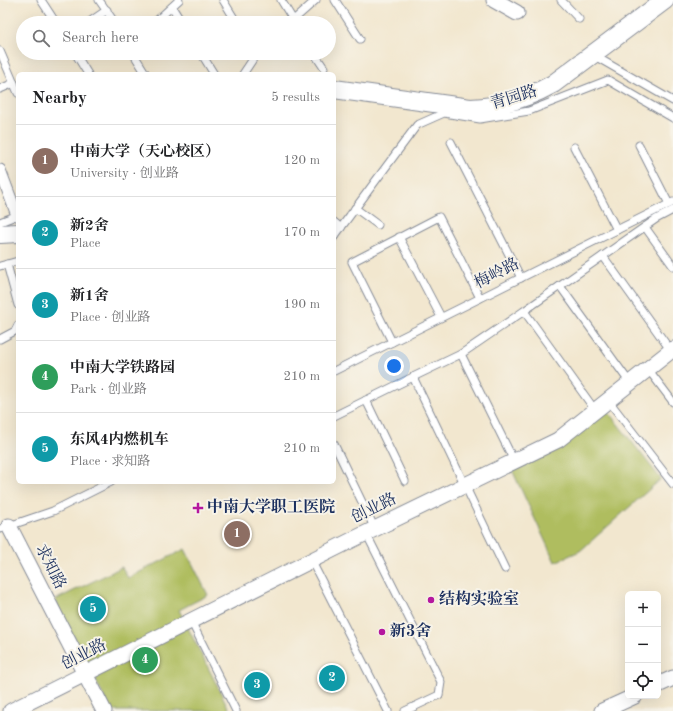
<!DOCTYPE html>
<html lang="en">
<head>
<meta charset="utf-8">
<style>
  body { margin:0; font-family:"Old Standard TT","Noto Serif SC",serif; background:#f2f2f2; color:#202124 }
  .controls { position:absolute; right:12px; bottom:12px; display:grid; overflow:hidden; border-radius:6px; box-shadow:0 4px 16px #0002 }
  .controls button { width:36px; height:36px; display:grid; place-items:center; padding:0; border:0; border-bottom:1px solid #e0e0e0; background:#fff; color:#202124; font:20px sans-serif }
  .you { position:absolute; left:394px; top:366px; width:14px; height:14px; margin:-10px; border:3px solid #fff; border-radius:50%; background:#1a73e8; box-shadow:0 0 0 6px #1a73e833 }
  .badge { display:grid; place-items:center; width:26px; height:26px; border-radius:50%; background:#db2777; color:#fff; font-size:13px; font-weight:700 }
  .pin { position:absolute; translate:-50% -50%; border:2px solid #fff; box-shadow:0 1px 4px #0006 }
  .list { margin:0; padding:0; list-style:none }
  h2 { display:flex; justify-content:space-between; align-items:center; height:52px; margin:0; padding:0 16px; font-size:17px }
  h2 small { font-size:13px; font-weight:400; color:#757577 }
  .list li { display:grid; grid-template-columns:26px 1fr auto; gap:12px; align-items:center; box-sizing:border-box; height:72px; padding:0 16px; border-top:1px solid #e0e0e0 }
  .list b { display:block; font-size:15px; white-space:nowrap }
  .list p { margin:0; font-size:13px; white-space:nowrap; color:#757577 }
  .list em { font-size:13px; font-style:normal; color:#757577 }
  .icon { flex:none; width:22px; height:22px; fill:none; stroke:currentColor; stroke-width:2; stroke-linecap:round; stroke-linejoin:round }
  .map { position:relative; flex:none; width:673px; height:711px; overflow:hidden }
  .search { position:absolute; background:#fff; box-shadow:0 4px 16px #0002; left:16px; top:16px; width:320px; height:44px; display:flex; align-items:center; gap:10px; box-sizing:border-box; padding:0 14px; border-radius:22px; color:#757577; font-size:15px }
  .panel { position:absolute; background:#fff; box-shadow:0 4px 16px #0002; left:16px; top:72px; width:320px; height:412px; border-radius:6px }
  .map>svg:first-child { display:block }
  .green { fill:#afbd5f; stroke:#65765e }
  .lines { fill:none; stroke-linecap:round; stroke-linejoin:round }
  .service-casing { stroke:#868b96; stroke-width:9 }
  .pedestrian-casing { stroke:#868b96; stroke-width:13 }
  .minor-casing { stroke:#868b96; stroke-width:17 }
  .tertiary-casing { stroke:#868b96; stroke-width:20 }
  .service { stroke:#fff; stroke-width:7 }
  .pedestrian { stroke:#fff; stroke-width:11 }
  .minor { stroke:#fff; stroke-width:15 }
  .tertiary { stroke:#fff; stroke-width:18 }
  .poi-dot { fill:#b5179e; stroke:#f7f3e8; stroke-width:1.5 }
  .labels { text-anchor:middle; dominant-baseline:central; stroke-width:4; stroke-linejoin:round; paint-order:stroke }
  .street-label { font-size:16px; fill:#1b2f5e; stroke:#f7f3e8 }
  .poi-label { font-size:16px; font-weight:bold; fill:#1b2f5e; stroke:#f7f3e8; text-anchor:start }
</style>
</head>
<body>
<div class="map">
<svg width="673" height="711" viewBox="0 0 673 711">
  <rect width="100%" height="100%" fill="#f7f3e8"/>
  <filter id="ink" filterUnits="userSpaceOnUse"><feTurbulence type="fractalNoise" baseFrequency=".025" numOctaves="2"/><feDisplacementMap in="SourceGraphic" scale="8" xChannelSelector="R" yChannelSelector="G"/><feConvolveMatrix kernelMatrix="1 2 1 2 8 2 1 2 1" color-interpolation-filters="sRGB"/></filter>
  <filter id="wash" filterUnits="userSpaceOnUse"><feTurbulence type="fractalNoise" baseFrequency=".012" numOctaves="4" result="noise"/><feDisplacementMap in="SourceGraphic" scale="16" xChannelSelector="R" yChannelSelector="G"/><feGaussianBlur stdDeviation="0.9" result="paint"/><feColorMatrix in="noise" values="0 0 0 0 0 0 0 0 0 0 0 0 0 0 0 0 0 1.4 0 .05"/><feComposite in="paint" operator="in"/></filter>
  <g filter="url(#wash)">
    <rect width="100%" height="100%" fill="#f2e7cf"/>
    <g class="green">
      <polygon points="606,409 661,479 580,551 555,562 512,470"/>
      <polygon points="185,549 208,595 179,610 230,711 111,711 55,600 122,567 128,578"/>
    </g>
  </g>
  <g filter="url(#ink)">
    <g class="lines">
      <g class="service-casing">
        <g id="service">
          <polyline points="41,0 56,23"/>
          <polyline points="99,0 115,23"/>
          <polyline points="223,0 237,23"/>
          <polyline points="281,0 295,23"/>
          <polyline points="335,0 360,39"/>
          <polyline points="561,0 579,19"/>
          <polyline points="172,7 182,23"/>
          <polyline points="88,23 107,10"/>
          <polyline points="154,23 179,0"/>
          <polyline points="290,23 316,0"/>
          <polyline points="0,51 18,93"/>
          <polyline points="75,53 88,74"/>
          <polyline points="133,53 146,74"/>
          <polyline points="201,53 214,74"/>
          <polyline points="314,53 324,68"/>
          <polyline points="593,55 673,101"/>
          <polyline points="243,74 257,53"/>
          <polyline points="0,89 14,83"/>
          <polyline points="451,142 472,183"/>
          <polyline points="639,145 669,204"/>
          <polyline points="574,147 617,230"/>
          <polyline points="475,188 521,278"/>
          <polyline points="355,208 378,225"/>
          <polyline points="0,222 18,215"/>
          <polyline points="334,222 341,228"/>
          <polyline points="645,227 673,266"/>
          <polyline points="334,237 417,125 444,113 480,119 529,111 608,80 673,118"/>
          <polyline points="399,237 441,317"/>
          <polyline points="603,256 671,351"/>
          <polyline points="7,264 18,305"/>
          <polyline points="0,266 18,261"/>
          <polyline points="560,286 630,383"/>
          <polyline points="524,311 656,219 673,210"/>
          <polyline points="0,339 15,331 18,325"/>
          <polyline points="392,342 352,262 439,217 480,298"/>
          <polyline points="461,354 514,461"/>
          <polyline points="648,369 673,402"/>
          <polyline points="334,371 673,202"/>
          <polyline points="413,377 461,354 524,311 595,410"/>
          <polyline points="366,400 405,481"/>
          <polyline points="608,400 673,484"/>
          <polyline points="334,416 413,377 505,569"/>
          <polyline points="334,444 375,529"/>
          <polyline points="0,529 53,511 111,482"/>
          <polyline points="366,533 441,682 439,695 405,711"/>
          <polyline points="311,560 388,711"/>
          <polyline points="191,621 236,711"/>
        </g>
      </g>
      <g class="pedestrian-casing">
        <polyline id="pedestrian" points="0,170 17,215"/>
      </g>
      <g class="minor-casing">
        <g id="minor">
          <polyline points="494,0 517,13"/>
          <polyline points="9,526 104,711"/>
          <polyline points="658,685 673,678"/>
          <polyline points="11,711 354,539 558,440 673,349"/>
          <polyline points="602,711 635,696"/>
        </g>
      </g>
      <g class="tertiary-casing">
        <g id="tertiary">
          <path d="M334,89l136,19c30,-1 56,-9 83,-24l112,-84"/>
          <polyline points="0,234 18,233"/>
        </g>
      </g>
      <use href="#service" class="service"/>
      <use href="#pedestrian" class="pedestrian"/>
      <use href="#minor" class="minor"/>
      <use href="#tertiary" class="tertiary"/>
    </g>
  </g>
  <g class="poi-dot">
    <path d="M196 502h4v4h4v4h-4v4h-4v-4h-4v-4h4z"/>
    <circle cx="431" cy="600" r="4"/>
    <circle cx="382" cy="632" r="4"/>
  </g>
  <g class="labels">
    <g class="street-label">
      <text transform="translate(514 98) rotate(-17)">青园路</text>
      <text transform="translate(497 274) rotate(-27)">梅岭路</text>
      <text transform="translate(374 509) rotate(-26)">创业路</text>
      <text transform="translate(50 567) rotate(63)">求知路</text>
      <text transform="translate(84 655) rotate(-27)">创业路</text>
    </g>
    <g class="poi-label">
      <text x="207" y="508">中南大学职工医院</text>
      <text x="439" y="600">结构实验室</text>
      <text x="390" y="632">新3舍</text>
    </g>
  </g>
</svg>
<div class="controls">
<button>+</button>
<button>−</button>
<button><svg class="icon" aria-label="locate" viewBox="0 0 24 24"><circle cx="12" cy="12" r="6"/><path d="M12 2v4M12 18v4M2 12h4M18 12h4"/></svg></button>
</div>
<div class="you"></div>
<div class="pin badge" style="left:237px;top:534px;background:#8d6e63">1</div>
<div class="pin badge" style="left:332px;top:678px;background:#0f9aa8">2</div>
<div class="pin badge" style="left:257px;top:685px;background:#0f9aa8">3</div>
<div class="pin badge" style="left:145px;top:660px;background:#2e9e5b">4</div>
<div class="pin badge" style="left:93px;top:609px;background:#0f9aa8">5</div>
<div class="search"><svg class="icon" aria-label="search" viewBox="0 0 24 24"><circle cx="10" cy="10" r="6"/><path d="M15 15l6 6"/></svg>Search here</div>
<section class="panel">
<h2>Nearby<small>5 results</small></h2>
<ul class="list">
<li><span class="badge" style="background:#8d6e63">1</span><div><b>中南大学（天心校区）</b><p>University · 创业路</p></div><em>120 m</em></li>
<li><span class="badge" style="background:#0f9aa8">2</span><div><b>新2舍</b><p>Place</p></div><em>170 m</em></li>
<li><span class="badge" style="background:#0f9aa8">3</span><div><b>新1舍</b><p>Place · 创业路</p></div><em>190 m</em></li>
<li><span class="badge" style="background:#2e9e5b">4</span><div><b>中南大学铁路园</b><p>Park · 创业路</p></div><em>210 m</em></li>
<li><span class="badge" style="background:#0f9aa8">5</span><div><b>东风4内燃机车</b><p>Place · 求知路</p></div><em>210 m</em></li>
</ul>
</section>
</div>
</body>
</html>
